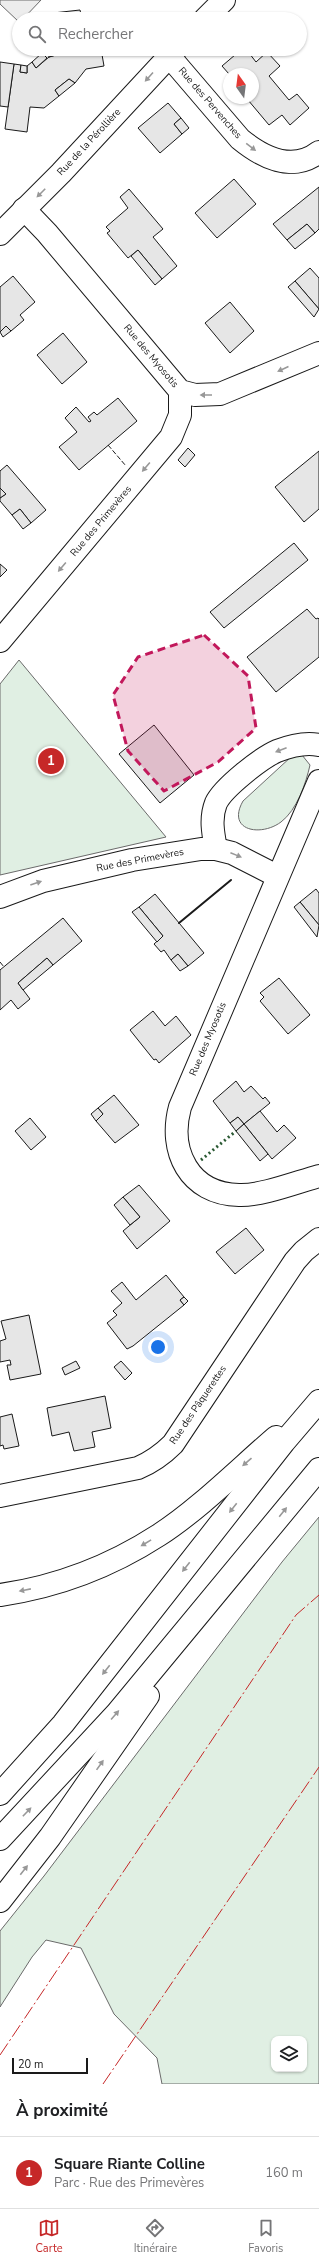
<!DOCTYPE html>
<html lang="fr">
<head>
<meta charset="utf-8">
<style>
  body { margin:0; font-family:"Nunito Sans",sans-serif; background:#f6f6f6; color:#202124 }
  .controls { position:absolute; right:12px; bottom:12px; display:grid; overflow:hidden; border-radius:8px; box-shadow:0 1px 3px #0004 }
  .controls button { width:36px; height:36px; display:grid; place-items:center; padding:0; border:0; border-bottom:1px solid #e0e0e0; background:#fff; color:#202124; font:20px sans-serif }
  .compass { position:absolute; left:223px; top:68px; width:36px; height:36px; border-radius:50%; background:#fff; box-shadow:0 1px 3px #0004; rotate:346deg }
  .scale { position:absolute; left:12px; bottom:10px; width:76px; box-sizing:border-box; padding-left:4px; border:2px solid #1a1a1a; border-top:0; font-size:11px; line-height:14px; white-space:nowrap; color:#1a1a1a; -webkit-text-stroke:3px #fff; paint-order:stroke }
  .you { position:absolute; left:158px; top:1347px; width:14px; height:14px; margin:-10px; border:3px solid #fff; border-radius:50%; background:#1a73e8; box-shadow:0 0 0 6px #1a73e833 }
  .badge { display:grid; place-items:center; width:26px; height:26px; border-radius:50%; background:#c62828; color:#fff; font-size:13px; font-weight:700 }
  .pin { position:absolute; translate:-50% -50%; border:2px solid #fff; box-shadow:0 1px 4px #0006 }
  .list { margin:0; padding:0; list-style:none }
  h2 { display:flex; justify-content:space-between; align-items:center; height:52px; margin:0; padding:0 16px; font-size:17px }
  h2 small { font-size:13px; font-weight:400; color:#757577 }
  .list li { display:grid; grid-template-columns:26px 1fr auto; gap:12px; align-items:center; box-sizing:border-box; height:72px; padding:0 16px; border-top:1px solid #e0e0e0 }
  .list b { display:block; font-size:15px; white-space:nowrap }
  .list p { margin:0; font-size:13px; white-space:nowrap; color:#757577 }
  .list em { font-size:13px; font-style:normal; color:#757577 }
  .icon { flex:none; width:22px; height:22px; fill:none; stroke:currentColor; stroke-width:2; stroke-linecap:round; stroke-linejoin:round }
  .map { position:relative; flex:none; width:319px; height:2084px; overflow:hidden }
  .search { position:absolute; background:#fff; box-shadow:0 1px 3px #0004; left:12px; right:12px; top:12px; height:44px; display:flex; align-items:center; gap:10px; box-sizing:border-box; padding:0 14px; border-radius:22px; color:#757577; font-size:15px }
  .sheet { height:124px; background:#fff }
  nav { display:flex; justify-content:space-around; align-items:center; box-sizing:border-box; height:56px; border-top:1px solid #e0e0e0; background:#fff; font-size:11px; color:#757577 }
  nav a { display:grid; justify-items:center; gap:2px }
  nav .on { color:#c62828 }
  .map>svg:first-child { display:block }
  .green { fill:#e0efe3; stroke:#6a6a6a; fill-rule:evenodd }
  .parking { fill:#ededed; stroke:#6a6a6a }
  .building { fill:#e6e6e6; stroke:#1a1a1a }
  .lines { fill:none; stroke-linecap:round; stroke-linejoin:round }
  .minor-casing { stroke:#1a1a1a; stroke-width:24 }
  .highway-casing { stroke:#1a1a1a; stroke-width:24 }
  .minor { stroke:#fff; stroke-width:22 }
  .highway { stroke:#fff; stroke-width:22 }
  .hedge { stroke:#2b5a34; stroke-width:3; stroke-dasharray:2 3; stroke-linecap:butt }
  .fence { stroke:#1a1a1a; stroke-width:1; stroke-dasharray:5 2; stroke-linecap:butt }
  .wall { stroke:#1a1a1a; stroke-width:2 }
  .power { stroke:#c62828; stroke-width:1; stroke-dasharray:14 3 2 3; stroke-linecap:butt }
  .oneway { fill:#989898 }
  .marked { fill:#c2185b; fill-opacity:0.2; stroke:#c2185b; stroke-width:3; stroke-dasharray:8 5; stroke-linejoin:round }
  .labels { text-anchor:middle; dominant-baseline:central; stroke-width:3; stroke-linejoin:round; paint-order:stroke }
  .street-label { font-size:10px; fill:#1a1a1a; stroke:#fff }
</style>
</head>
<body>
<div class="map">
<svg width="319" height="2084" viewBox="0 0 319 2084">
  <rect width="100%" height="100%" fill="#fff"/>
  <g class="green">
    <polygon points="19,660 166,837 0,875 0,684"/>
    <path d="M302,755l8,10c-4,18 -13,45 -29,57 -20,15 -55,9 -38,-21l49,-45z"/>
    <path d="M319,1517v567h-157l-5,-26 -43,-44 -33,-66 -35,-8 -14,17 -32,50v-76l44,-55 238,-314zM274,2039h30v30h-30z"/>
  </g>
  <polygon class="parking" points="0,0 41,0 23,19 19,19 19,22 0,4"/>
  <g class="building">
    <polygon points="80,10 82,19 45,19 44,14"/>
    <polygon points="48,49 101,49 104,66 86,69 75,83 69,79 55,90 59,96 44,108 30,107 27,132 5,129 14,64 21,65 20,72 27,73 27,66 32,62 36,68 49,57 56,55 55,50"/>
    <polygon points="242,49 246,49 256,62 267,52 280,66 269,76 289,100 297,94 309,108 290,125 282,115 269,125 248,100 253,98 253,74 229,74 222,66"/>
    <polygon points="48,50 55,50 56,55 49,57"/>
    <polygon points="42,53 47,58 36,68 32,62"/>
    <polygon points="0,62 14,64 8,107 0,106"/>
    <polygon points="21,65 27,66 27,73 20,72"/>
    <polygon points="69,79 75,83 59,96 55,90"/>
    <polygon points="168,103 181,118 174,124 182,134 160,153 138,128"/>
    <polygon points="181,118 189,128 182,134 174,124"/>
    <polygon points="234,179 256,204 217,238 195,213"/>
    <polygon points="319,187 319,229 315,233 307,224 287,240 273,224"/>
    <polygon points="129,189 163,229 153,237 177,266 162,279 138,250 128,258 107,233 110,231 106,227 128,208 120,197"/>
    <polygon points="307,224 315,233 295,249 287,240"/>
    <polygon points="138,250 162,279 155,285 131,256"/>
    <polygon points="310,268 319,278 319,309 295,281"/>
    <polygon points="13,276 35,302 20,315 24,320 11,331 6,326 0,332 0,287"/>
    <polygon points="295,281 319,309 314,317 288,287"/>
    <polygon points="230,302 254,331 230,353 205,323"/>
    <polygon points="6,326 11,331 3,337 0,332"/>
    <polygon points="63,333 87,362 62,384 37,355"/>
    <polygon points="118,398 137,421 79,470 59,447 77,432 65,418 76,407 89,422 91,421 88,417 94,412 97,415"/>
    <polygon points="188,448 195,455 185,467 178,460"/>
    <polygon points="319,451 319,509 304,522 275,487"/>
    <polygon points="7,465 46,510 31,523 20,509 12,515 0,501 0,498 6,494 0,488 0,471"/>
    <polygon points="0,488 6,494 0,498"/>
    <polygon points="20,509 31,523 23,529 12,515"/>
    <polygon points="294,543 308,560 224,628 210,612"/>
    <polygon points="0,564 7,570 0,577"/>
    <polygon points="307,609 316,619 318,618 319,619 319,657 276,692 247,657"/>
    <polygon points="154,725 194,775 160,803 119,754"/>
    <polygon points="316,889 319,893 319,925 300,902"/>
    <polygon points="155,894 204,953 188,966 178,954 171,960 164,950 161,952 154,944 163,936 139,907"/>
    <polygon points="300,902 319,925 317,937 294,907"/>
    <polygon points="139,907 163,936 157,942 132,912"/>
    <polygon points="63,918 82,941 53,965 47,958 18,983 30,999 18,1009 11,1000 0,1010 0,970"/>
    <polygon points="178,954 188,966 180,971 171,960"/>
    <polygon points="47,958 53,965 23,990 18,983"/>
    <polygon points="279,978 310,1015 288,1034 260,1001 264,997 260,993"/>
    <polygon points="153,1011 165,1026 176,1016 191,1035 159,1063 156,1059 154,1060 130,1030"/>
    <polygon points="236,1081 244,1092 251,1086 263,1099 265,1097 270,1103 244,1124 238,1117 230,1123 213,1101"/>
    <polygon points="114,1095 139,1125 115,1143 96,1121 103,1114 98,1108"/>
    <polygon points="98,1108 103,1114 96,1121 91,1114"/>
    <polygon points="260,1111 277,1132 284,1125 296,1138 272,1159 244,1124"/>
    <polygon points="238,1117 244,1124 236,1131 230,1123"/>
    <polygon points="30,1118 46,1137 31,1150 15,1131"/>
    <polygon points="244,1124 268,1154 260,1161 236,1131"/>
    <polygon points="139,1185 170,1221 137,1249 123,1231 140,1217 123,1197"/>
    <polygon points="123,1197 140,1217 130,1225 114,1205"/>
    <polygon points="246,1228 264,1250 235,1274 216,1252"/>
    <polygon points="166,1275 184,1297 180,1300 184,1305 133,1346 127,1349 107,1323 117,1315 113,1311 122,1303 111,1291 122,1282 136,1300"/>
    <polygon points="184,1297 188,1301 184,1305 180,1300"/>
    <polygon points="29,1315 41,1374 10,1380 7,1365 11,1365 10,1360 0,1362 0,1341 6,1339 1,1321"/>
    <polygon points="76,1361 80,1368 65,1375 62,1368"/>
    <polygon points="121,1361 132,1373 125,1380 114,1367"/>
    <polygon points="105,1396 111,1428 92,1432 95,1447 74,1451 69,1432 52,1436 47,1408"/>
    <polygon points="12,1414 19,1446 4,1449 3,1445 0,1446 0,1417"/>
  </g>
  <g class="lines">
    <g class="minor-casing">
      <g id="minor">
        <polyline points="205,19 224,0"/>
        <path d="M169,56l71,83c22,18 52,34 79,13"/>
        <polyline points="24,209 47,233 180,391 195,395 220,394 319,353"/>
        <polyline points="0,234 61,173 176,49"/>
        <polyline points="0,641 171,437 180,415 180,391"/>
        <path d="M319,781l-139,326c-12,44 9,87 59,88 22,1 58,-13 80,-19"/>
        <path d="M216,849c-3,-16 -6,-31 0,-46 7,-15 45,-45 61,-52 13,-5 28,-9 42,-6"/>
        <polyline points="0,897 43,881 132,860 201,849 216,849 232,853 277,876"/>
        <path d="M0,1496l138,-28c14,-6 24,-13 35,-24l122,-183 9,-10 15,-12"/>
      </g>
    </g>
    <g class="highway-casing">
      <g id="highway">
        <path d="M0,1595c56,-8 111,-29 159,-60 39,-25 81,-67 117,-98"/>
        <polyline points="0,1794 63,1724 284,1442 319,1401"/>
        <polyline points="0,1839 117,1713 319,1469"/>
        <polyline points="0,1901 50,1837 148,1696"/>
      </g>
    </g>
    <use href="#minor" class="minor"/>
    <use href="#highway" class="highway"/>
    <polyline class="hedge" points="201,1160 236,1131"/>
    <g class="fence">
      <polyline points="108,445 126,466"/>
      <polyline points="0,962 4,967"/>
    </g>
    <polyline class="wall" points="179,923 231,880"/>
    <g class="power">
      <polyline points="0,2055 296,1615 319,1595"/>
      <polyline points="103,2084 319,1767"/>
    </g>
  </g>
  <defs><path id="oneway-solid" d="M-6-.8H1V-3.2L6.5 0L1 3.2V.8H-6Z"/></defs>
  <g class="oneway">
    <use href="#oneway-solid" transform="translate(149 77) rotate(132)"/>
    <use href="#oneway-solid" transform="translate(251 147) rotate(37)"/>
    <use href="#oneway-solid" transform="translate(41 193) rotate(135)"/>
    <use href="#oneway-solid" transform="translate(283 369) rotate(156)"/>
    <use href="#oneway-solid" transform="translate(206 395) rotate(180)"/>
    <use href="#oneway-solid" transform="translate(146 467) rotate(130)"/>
    <use href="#oneway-solid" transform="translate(62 567) rotate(130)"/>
    <use href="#oneway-solid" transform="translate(281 750) rotate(159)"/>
    <use href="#oneway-solid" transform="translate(236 855) rotate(22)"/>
    <use href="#oneway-solid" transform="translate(36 883) rotate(-19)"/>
    <use href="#oneway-solid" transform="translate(247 1462) rotate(139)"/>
    <use href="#oneway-solid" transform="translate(233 1508) rotate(128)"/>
    <use href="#oneway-solid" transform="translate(283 1512) rotate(-51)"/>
    <use href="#oneway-solid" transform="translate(146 1543) rotate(149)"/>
    <use href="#oneway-solid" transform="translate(186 1567) rotate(128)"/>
    <use href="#oneway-solid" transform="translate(25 1590) rotate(169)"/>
    <use href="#oneway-solid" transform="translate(106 1670) rotate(128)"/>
    <use href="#oneway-solid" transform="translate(115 1715) rotate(-49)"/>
    <use href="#oneway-solid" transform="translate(100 1765) rotate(-55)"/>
    <use href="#oneway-solid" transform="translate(27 1812) rotate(-46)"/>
    <use href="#oneway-solid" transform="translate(24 1870) rotate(-52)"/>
  </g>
  <path class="marked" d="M204,635l44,41 8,52 -38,34 -54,29 -36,-40 -15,-56 25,-38z"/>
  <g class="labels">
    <g class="street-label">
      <text transform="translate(210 103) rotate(49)">Rue des Pervenches</text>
      <text transform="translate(89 142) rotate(-47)">Rue de la Pérollière</text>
      <text transform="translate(151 356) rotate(50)">Rue des Myosotis</text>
      <text transform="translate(101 521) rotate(-50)">Rue des Primevères</text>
      <text transform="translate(140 860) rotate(-11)">Rue des Primevères</text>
      <text transform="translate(208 1039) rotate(-67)">Rue des Myosotis</text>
      <text transform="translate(198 1405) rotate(-56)">Rue des Pâquerettes</text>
    </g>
  </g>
</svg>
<div class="controls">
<button><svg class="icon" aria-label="layers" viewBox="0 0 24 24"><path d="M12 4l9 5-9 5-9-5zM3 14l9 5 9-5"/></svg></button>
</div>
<svg class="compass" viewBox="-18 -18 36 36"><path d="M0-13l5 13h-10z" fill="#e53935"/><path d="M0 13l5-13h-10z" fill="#757577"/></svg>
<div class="scale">20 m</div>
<div class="you"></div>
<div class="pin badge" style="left:51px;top:761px">1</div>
<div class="search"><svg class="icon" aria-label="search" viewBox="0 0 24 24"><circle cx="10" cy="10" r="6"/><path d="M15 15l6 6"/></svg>Rechercher</div>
</div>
<section class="sheet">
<h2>À proximité<small></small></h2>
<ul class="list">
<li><span class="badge">1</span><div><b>Square Riante Colline</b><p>Parc · Rue des Primevères</p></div><em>160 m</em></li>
</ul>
</section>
<nav>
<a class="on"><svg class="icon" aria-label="map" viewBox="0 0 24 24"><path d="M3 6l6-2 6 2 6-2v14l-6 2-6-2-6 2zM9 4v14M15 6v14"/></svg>Carte</a>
<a><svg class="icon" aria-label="directions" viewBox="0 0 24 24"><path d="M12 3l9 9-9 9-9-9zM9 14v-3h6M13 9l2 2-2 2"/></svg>Itinéraire</a>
<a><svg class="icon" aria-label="saved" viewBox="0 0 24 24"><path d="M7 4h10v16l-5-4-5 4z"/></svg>Favoris</a>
</nav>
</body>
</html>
